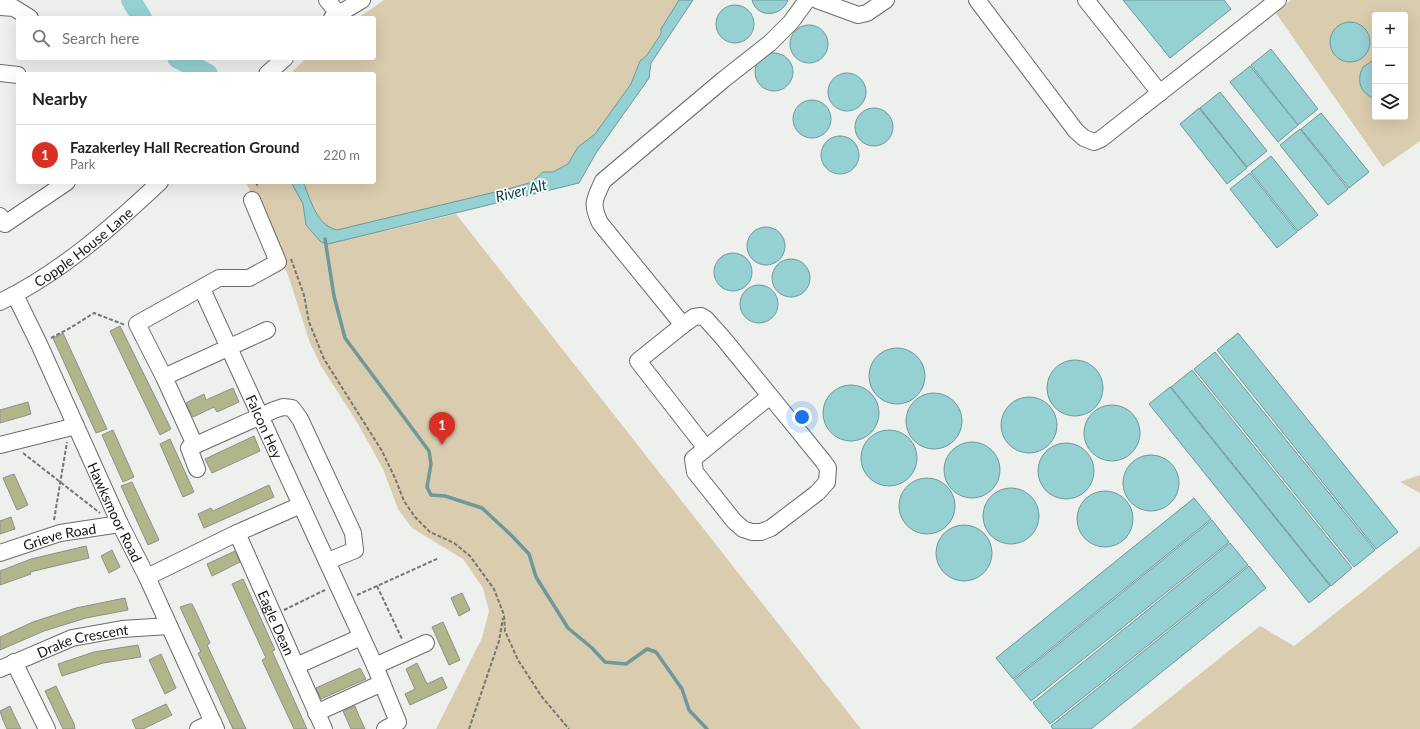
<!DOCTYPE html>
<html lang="en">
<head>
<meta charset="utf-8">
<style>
  body { margin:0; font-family:Lato,sans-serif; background:#f2f2f2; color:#222 }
  .controls { position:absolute; right:12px; top:12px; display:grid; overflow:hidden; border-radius:4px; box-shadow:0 4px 16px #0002 }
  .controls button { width:36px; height:36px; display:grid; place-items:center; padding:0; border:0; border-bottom:1px solid #e0e0e0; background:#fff; color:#222; font:20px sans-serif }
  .you { position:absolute; left:802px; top:417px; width:14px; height:14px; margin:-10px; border:3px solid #fff; border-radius:50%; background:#1a73e8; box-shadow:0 0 0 6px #1a73e833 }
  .badge { display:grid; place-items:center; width:26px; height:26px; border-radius:50%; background:#d93025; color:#fff; font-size:13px; font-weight:700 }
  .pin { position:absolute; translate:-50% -33px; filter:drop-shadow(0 1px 2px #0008) }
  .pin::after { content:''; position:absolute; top:21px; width:14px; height:12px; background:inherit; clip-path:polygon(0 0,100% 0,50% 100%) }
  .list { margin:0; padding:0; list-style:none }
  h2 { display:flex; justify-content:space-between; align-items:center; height:52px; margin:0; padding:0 16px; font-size:17px }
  h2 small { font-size:13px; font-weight:400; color:#767676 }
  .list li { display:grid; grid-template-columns:26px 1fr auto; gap:12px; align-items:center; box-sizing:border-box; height:60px; padding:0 16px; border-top:1px solid #e0e0e0 }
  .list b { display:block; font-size:15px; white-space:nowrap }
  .list p { margin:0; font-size:13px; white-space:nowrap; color:#767676 }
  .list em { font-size:13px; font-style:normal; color:#767676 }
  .icon { flex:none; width:22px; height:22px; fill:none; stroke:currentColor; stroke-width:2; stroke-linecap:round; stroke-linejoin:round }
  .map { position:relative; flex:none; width:1420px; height:729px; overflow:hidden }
  .search { position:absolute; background:#fff; box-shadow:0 4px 16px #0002; left:16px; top:16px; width:360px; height:44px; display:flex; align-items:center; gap:10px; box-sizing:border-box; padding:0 14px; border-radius:4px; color:#767676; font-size:15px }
  .panel { position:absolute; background:#fff; box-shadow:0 4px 16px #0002; left:16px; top:72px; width:360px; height:112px; border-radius:4px }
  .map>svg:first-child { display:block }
  .green { fill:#daccae; fill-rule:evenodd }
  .water { fill:#95d0d3; stroke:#6e9899 }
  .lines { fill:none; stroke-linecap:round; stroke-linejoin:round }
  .stream { stroke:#6e9899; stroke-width:3.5 }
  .river { stroke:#95d0d3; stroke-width:20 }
  .building { fill:#b0b68a; stroke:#8f8f8c }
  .minor-casing { stroke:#6a6c6a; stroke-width:18 }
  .path { stroke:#757775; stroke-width:2; stroke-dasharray:4 2; stroke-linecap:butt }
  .minor { stroke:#fff; stroke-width:16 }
  .labels { text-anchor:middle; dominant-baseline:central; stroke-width:3.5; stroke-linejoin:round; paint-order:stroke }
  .street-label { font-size:14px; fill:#131413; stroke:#fff }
  .water-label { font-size:15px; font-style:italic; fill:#0a4244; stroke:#fff }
</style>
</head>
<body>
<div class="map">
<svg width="1420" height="729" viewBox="0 0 1420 729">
  <rect width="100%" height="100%" fill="#edf0ed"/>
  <g class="green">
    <polygon points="384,0 679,0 661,29 661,34 647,55 640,61 631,84 595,134 578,147 568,164 553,172 543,172 532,182 381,232 456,214 861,729 436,729 482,638 489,611 483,588 463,559 412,528 398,509 383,469 357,422 321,366 310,343 288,275 246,182 374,182 374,74 290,74 306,58 374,58 374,18 358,18"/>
    <path d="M1291,0h129v141l-37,26 -107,-154zM1375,15h30v102h-30z"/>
    <polygon points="1420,475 1420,493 1400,482"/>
    <polygon points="1420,546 1420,729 1131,729 1260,626 1294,646"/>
  </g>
  <g class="water">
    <path d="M679,0h14l-42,63 -2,15 -53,75 -17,30 -251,61 -7,-2 -15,-17 -3,-21 -12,-22h12c8,18 13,43 34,48l175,-42 20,-6 11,-10h10l15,-8 10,-17 17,-13 36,-50 9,-23 7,-6 14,-21v-5z"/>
    <path d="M752,0h36c-6,17 -31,19 -36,0z"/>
    <polygon points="1123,0 1224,0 1231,9 1170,58"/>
    <circle cx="735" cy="24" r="19"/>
    <circle cx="1350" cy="42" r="20"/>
    <circle cx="809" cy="44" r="19"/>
    <polygon points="1271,49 1318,109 1298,125 1251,65"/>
    <circle cx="774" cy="72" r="19"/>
    <path d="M1375,59v40c-15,-6 -19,-18 -12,-32z"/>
    <polygon points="1250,66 1298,125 1278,142 1230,82"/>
    <circle cx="847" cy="92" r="19"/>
    <polygon points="1220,92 1267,151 1247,167 1200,108"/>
    <circle cx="812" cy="119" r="19"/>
    <polygon points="1199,108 1247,168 1227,184 1180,124"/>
    <circle cx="874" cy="127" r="19"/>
    <polygon points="1321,113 1369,172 1349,188 1301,129"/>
    <polygon points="1300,129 1348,189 1328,205 1280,145"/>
    <circle cx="840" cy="155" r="19"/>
    <polygon points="1271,156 1318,215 1298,231 1251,172"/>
    <polygon points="1250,173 1297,232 1277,248 1230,189"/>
    <circle cx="766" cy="246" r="19"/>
    <circle cx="733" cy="272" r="19"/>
    <circle cx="791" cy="278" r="19"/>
    <circle cx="759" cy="304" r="19"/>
    <polygon points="1238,333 1398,532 1376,549 1217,350"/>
    <circle cx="897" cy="376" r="28"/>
    <polygon points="1215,352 1375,550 1354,567 1194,369"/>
    <circle cx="1075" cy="388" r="28"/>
    <polygon points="1192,370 1352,568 1331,586 1171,387"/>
    <circle cx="851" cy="413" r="28"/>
    <polygon points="1170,387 1330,586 1309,603 1149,404"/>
    <circle cx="934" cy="421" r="28"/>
    <circle cx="1029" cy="425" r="28"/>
    <circle cx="1112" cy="433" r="28"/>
    <circle cx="889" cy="458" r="28"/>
    <circle cx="972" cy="470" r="28"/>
    <circle cx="1066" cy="471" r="28"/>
    <circle cx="1151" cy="483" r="28"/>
    <circle cx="927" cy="506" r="28"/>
    <circle cx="1011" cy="516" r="28"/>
    <circle cx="1105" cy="519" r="28"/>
    <polygon points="1194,498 1211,519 1013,679 996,658"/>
    <polygon points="1212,520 1229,542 1031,701 1014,680"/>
    <circle cx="964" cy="553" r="28"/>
    <polygon points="1230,543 1248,565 1050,724 1033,703"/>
    <polygon points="1249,566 1266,588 1091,729 1053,729 1051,726"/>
  </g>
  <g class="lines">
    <polyline class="stream" points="325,239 334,296 345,338 429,451 431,464 427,487 431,495 445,496 482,508 511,535 529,554 536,577 568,628 592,648 605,662 626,664 647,649 656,652 682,689 689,710 707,729"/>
    <g class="river">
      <polyline points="131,0 142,18"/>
      <polyline points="177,58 208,74"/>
    </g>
  </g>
  <g class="building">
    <polygon points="120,326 171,429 160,435 110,331"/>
    <polygon points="63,333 107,429 96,433 53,338"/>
    <polygon points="233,388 239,402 217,412 214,407 193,417 186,403 204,394 206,400"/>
    <polygon points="28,402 31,414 0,423 0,410"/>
    <polygon points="113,430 134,477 123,482 102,435"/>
    <polygon points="254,436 260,451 212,473 205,459"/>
    <polygon points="170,439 194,492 183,497 160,444"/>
    <polygon points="14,474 28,505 17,510 3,478"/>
    <polygon points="132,482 159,540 148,545 121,486"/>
    <polygon points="269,485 274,497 204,528 198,514 211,508 213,511"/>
    <polygon points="11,517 15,529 0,534 0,521"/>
    <polygon points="86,546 89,558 30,572 31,574 0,585 0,571 31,559"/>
    <polygon points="112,550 120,567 109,573 101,556"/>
    <polygon points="235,551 240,562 212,576 207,564"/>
    <polygon points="243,579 275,650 272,651 307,729 294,729 262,660 266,658 232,584"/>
    <polygon points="462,593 470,610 459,616 451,598"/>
    <polygon points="125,598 128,610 86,618 44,631 0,650 0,637 33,622 76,608"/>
    <polygon points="189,604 192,604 197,614 210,643 207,645 246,729 233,729 198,653 201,652 180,607"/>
    <polygon points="443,622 460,660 449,665 432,627"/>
    <polygon points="138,645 141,657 103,663 62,676 58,664 94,652"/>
    <polygon points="161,654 176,688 165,694 149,660"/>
    <polygon points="417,663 427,684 442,677 447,688 410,705 405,694 415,689 406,669"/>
    <polygon points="360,668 366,679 321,699 316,688"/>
    <polygon points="56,686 74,724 75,729 63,729 45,691"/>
    <polygon points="166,704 172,715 143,729 136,729 132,720"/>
    <polygon points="10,706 14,715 21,729 7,729 3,720 0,711"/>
    <polygon points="355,706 359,716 365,729 351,729 343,711"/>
  </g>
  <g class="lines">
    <g class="minor-casing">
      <g id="minor">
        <polyline points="327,0 338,13"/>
        <polyline points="817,0 858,15 867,13 886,0"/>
        <polyline points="977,0 1076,131 1084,138 1094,142 1101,139 1278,0"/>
        <polyline points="1086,0 1160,93"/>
        <polyline points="0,7 14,8 30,18"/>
        <polyline points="332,18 362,0"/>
        <polyline points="0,73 18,75"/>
        <polyline points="267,74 285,58"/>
        <polyline points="0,216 5,224 67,182"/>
        <path id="s1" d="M202,289l99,216"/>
        <path id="s2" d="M15,295l24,49 81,180 27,53 69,152"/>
        <path id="s3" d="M0,302c60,-29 112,-75 160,-120"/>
        <polyline points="683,325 638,361 705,447"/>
        <polyline points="164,377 267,330"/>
        <path d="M770,396l-77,63 2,13 39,49 9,8 9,3h9l10,-4 46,-35 10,-11 1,-14 -5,-7 -100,-123 -17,-19 -5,-3 -7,1 -11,8 -83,-102c-9,-19 -6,-23 3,-42l120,-101 47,-37 21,-21 16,-22"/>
        <polyline points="0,445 76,426"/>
        <polyline points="195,445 164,377 137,324 219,278 249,278 278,262 252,200"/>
        <polyline points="197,469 189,448 274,410 283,407 292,408 300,419 353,533 355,550 328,561"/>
        <path id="s4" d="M237,533l87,196"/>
        <path id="s5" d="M0,553l60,-20 60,-9"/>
        <polyline points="147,577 237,533 301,505 375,666 398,722 385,729"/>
        <polyline points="14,662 47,729"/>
        <polyline points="296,666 361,637"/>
        <polyline points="375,666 426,643"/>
        <path id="s6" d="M0,669l72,-31 50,-9 47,-3"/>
        <polyline points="316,713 382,683"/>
        <polyline points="198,729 213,722"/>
      </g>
    </g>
    <g class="path">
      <polyline points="256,182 258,188"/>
      <polyline points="291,259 304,295 309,322 324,359 382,451 395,478 404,501 415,517 430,532 454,543 470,556 494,589 504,615 505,631 518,660 542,697 569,729"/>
      <polyline points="51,338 70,328 94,313 125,325"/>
      <polyline points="23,453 100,513"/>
      <polyline points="54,520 67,442"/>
      <polyline points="377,586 402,639"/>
      <polyline points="357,595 439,558"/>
      <polyline points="284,610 325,590"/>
      <polyline points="469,729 499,641 503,618"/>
    </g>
    <use href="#minor" class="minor"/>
  </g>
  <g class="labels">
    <g class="street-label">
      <text stroke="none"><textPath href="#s3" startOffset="100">Copple House Lane</textPath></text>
      <text stroke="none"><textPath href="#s1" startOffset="151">Falcon Hey</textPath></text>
      <text stroke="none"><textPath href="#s2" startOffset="239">Hawksmoor Road</textPath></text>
      <text stroke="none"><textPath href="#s5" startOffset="62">Grieve Road</textPath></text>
      <text stroke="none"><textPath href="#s4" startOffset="98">Eagle Dean</textPath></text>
      <text stroke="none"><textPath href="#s6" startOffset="88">Drake Crescent</textPath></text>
    </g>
    <g class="water-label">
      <text transform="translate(521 190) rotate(-14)">River Alt</text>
    </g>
  </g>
</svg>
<div class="controls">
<button>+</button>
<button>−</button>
<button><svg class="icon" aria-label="layers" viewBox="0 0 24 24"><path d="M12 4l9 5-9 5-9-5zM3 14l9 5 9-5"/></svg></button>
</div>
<div class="you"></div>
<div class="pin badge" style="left:442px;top:445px">1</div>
<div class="search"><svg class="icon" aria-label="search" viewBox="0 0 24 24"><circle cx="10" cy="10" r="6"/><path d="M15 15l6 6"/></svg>Search here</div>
<section class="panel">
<h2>Nearby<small></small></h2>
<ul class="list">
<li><span class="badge">1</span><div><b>Fazakerley Hall Recreation Ground</b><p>Park</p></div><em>220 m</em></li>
</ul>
</section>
</div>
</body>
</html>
